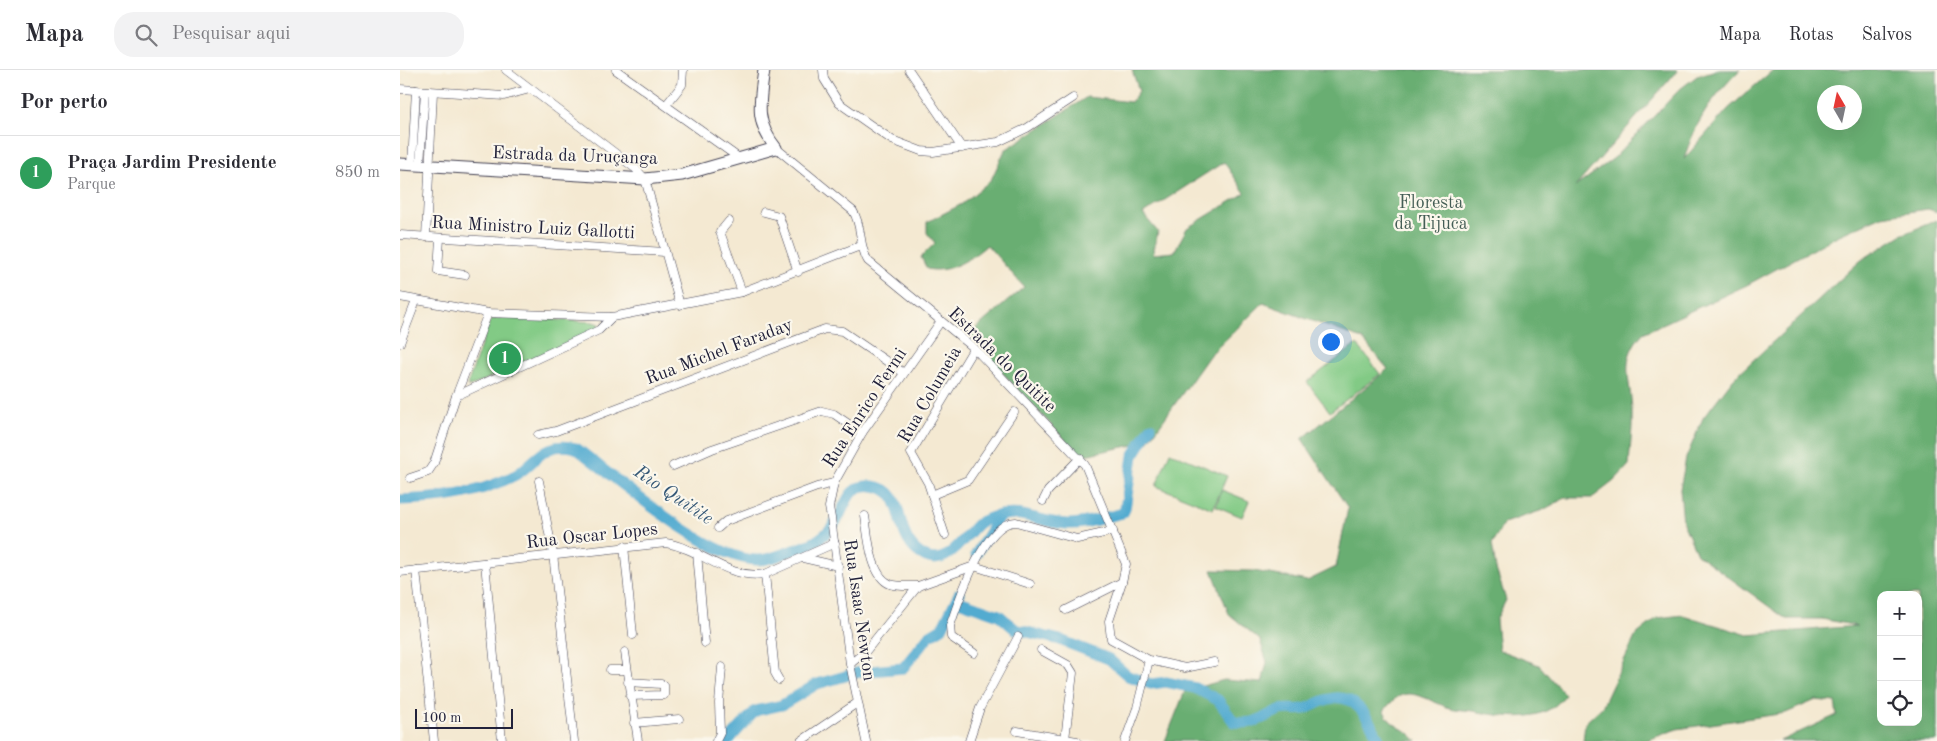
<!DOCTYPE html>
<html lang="pt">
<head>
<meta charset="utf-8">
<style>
  body { margin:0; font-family:"Old Standard TT",serif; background:#f2f2f3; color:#2b2b33 }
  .controls { position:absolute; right:15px; bottom:15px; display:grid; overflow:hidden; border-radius:10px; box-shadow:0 5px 20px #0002 }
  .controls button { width:45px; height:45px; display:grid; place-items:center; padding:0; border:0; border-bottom:1px solid #e1e1e2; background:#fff; color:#2b2b33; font:25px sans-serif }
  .compass { position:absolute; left:1417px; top:15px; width:45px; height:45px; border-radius:50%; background:#fff; box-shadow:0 5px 20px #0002; rotate:351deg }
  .scale { position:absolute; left:15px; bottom:12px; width:98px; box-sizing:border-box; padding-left:5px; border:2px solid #22223b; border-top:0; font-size:14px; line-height:18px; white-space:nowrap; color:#22223b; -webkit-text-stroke:4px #fbf7ec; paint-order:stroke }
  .you { position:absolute; left:930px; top:271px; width:18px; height:18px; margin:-12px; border:4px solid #fff; border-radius:50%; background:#1a73e8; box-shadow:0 0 0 8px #1a73e833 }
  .badge { display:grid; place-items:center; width:32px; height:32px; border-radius:50%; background:#d1495b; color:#fff; font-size:16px; font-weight:700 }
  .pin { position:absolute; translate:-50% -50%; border:2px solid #fff; box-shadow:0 1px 5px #0006 }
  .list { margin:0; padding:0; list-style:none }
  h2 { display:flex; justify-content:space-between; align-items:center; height:65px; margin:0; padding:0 20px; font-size:21px }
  h2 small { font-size:16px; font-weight:400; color:#7c7c81 }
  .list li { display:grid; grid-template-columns:32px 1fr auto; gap:15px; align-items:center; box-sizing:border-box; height:75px; padding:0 20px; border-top:1px solid #e1e1e2 }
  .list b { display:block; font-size:19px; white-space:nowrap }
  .list p { margin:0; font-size:16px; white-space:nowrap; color:#7c7c81 }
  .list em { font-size:16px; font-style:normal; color:#7c7c81 }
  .icon { flex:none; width:28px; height:28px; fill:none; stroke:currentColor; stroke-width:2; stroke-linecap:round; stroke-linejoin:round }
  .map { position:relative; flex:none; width:1537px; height:671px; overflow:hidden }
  header { display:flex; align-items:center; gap:30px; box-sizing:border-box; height:70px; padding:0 25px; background:#fff; border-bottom:1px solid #e1e1e2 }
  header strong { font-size:24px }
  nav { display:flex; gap:28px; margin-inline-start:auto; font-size:18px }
  .search { width:350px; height:45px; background:#f2f2f3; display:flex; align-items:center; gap:12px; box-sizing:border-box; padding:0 18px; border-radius:20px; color:#7c7c81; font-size:19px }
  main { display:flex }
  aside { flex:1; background:#fff }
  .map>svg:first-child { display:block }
  .green { fill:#82ca85; stroke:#527660 }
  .forest { fill:#69ae72; stroke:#466856; fill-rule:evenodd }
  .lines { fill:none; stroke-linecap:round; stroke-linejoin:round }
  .river { stroke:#53abd0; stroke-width:11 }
  .street-casing { stroke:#424052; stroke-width:9 }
  .secondary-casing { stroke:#424052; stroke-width:13 }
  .street { stroke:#fff; stroke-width:8 }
  .secondary { stroke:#fff; stroke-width:11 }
  .labels { text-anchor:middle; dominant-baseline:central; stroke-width:4.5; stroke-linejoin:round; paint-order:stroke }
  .street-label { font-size:18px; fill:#22223b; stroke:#fbf7ec }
  .park-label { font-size:18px; fill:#445d55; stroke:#fbf7ec }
  .water-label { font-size:19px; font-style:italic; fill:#365977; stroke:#fbf7ec }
</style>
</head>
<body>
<header>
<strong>Mapa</strong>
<div class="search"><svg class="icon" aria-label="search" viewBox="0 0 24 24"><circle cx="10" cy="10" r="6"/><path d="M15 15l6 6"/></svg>Pesquisar aqui</div>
<nav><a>Mapa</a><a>Rotas</a><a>Salvos</a></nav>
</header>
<main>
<aside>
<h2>Por perto<small></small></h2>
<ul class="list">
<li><span class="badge" style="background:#2e9e5b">1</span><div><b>Praça Jardim Presidente</b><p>Parque</p></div><em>850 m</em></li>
</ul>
</aside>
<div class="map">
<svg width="1537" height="671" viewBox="0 0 1537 671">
  <rect width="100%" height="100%" fill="#fbf7ec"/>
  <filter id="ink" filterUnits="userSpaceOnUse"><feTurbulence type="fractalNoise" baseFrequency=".02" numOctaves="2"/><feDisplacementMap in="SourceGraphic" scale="10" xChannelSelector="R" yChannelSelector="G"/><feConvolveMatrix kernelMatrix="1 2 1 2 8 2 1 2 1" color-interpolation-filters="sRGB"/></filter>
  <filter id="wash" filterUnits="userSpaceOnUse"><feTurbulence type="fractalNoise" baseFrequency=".0096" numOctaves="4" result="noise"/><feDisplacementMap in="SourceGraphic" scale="20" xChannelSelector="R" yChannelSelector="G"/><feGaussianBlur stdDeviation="1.12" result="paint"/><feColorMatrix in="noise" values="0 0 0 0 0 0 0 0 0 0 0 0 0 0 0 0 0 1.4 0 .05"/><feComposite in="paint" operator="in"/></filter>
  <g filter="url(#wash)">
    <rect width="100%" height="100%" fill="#f4e9d2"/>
    <g class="green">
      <polygon points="107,247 193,252 199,254 197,260 69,317 68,313 89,253 93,249"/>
      <polygon points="957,274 980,304 930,342 907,312"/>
      <polygon points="770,382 827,406 813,439 756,416"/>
      <polygon points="822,420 849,431 842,447 816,436"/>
    </g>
    <g class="forest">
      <path d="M732,0h546l-103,117 39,-29 66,-69 17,-13 19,-6h24c-28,27 -44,51 -56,89l44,-50 45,-39h164v142l-9,-3 -46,7 -45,20 -90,49 -104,48c-25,27 -12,46 -11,78 1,17 -2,36 -3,54l-15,16 -22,17h-27l-22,12 -39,13 -12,21 4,25 10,31 -10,20 3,30 40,15 26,30c-21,30 -60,22 -92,16 -8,-1 -18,-1 -26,-4 -12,-4 -22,-11 -36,-13 -13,-1 -20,8 -27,17 7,17 22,16 33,30h-252l20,-50 39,-11 38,3 5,-21 -7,-22 -31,-26 -17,-44 42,1 53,10 29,-14 12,-59 -46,-69 86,-70 -26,-30 -99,-36 -54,53 -61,86 -68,14 -87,-93 -12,-16 -14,-11 57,-49 -37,-42c-16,14 -38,29 -60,24l-6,-12 14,-14 -8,-10v-11l35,-18 29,-24 14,-30 82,-53 44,5 8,-11zM1424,22h30v30h-30zM824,92l21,31 -58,35 -13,24 -21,2 5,-22 -15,-18z"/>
      <path d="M1537,150v521h-157l57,-26 -2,-13 -19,-2 -30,13 -109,16 -32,12h-62l2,-18 17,-16 34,-72 21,-17 26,-3 65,20 109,-9 -35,-7h-36l-89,-65 -14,-31 -3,-34 6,-31 17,-40 30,-39 127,-118 41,-26zM1481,525h37v127h-37z"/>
    </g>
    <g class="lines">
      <g class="river">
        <path d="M0,430c28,-1 57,-3 84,-12 11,-4 26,-9 35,-15 21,-16 27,-32 57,-25 40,30 134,113 182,112 12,0 24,-6 36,-10 16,-5 27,-10 38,-23 15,-16 12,-44 41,-41 38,4 16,54 53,71 22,10 39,-22 53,-34 4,-3 10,-4 14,-6 29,-9 47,6 74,7 18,1 38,-7 56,-11l2,-4 8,-53 18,-29"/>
        <polyline points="576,484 600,445"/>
        <path d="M556,530l43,15 16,14 45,11 49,19 19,17 23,8 15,-2 29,6 23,12 16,22c19,3 27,-3 43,-11 9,-4 17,0 27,-2 8,-2 16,-8 25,-10 27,-8 41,22 51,42"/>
        <polyline points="328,671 355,641 382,635 417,614 460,602 503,598 529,566 542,558 559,524"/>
      </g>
    </g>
  </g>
  <g filter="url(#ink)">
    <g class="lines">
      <g class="street-casing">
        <g id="street">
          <polyline points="106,0 236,99 245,109 280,235"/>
          <polyline points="216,0 339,88"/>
          <polyline points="423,0 424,9 439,33 492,70 521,81 533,82 598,72 627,58 673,28"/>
          <polyline points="509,0 562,78"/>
          <polyline points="0,19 104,26 130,19"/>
          <polyline points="266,35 282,15 283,0"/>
          <path d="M376,78l77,63c10,16 5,34 15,50l106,87 111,117 41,99 -4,18 -13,39 2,18 38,21 36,8 29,-6"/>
          <polyline points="12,94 16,20"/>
          <polyline points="20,94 25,21"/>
          <polyline points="364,142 379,146 398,202"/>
          <polyline points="329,151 320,162 342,222"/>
          <polyline points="0,165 265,182"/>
          <polyline points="26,167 33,22"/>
          <polyline points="40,168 38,201 65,205"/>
          <polyline points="0,227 88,243 212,247 342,222 460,176"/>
          <polyline points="0,273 16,231"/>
          <polyline points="56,326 199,260 212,247"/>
          <polyline points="138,365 156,361 425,259 442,261 504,303"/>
          <polyline points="273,396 312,379 422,341 434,344 462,363"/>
          <polyline points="10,408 28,402 34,393 56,326 88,243"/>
          <polyline points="139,411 153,484 174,671"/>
          <polyline points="434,413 429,437 431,448 450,594 466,671"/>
          <polyline points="532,425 568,410 614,342"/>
          <polyline points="643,431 648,421 680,388"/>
          <path d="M465,446c3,18 5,60 25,68 8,3 19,2 28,2"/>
          <polyline points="318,458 326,451 417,417 434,413 462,363 541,251"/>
          <polyline points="545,465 528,413 511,383 574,278"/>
          <polyline points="224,476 233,565"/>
          <polyline points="297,483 305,573"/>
          <polyline points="403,488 438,496"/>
          <polyline points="85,493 102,671"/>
          <polyline points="574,496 630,514"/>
          <polyline points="16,500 34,671"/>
          <path d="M0,502l266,-29c36,6 61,37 99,31l70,-31"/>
          <polyline points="365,504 375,603 379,610"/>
          <polyline points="666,540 722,512"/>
          <polyline points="641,580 668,595 673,603 665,669"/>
          <polyline points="225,582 238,671"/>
          <path d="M574,583l-23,-16 -1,-11c8,-24 35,-105 66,-104l61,17 36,-8"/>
          <polyline points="450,594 466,581 518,516 574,496"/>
          <polyline points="210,600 226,600"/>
          <polyline points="228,612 261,614 264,615 264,625 230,626"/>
          <polyline points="234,653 279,649"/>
          <polyline points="617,661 677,671"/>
          <polyline points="316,671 320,663 319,633 322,597"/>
          <polyline points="401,671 457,633"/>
          <polyline points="569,671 580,638 618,567"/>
          <polyline points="725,671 737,638 749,590"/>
        </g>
      </g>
      <g class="secondary-casing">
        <path id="secondary" d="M0,94l245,15 37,-4 94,-27c-22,-27 -16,-46 -12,-78"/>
      </g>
      <use href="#street" class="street"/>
      <use href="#secondary" class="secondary"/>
    </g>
  </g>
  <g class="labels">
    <g class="street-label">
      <text transform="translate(175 86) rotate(2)">Estrada da Uruçanga</text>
      <text transform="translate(133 158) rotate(3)">Rua Ministro Luiz Gallotti</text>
      <text transform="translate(319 282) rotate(-21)">Rua Michel Faraday</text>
      <text transform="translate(602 290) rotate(44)">Estrada do Quitite</text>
      <text transform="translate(530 325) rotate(-60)">Rua Columeia</text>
      <text transform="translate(465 338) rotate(-57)">Rua Enrico Fermi</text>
      <text transform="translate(192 466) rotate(-6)">Rua Oscar Lopes</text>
      <text transform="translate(459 540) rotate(82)">Rua Isaac Newton</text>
    </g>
    <g class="park-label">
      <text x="1031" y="133">Floresta<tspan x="1031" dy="21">da Tijuca</tspan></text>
    </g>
    <g class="water-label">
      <text transform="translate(273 426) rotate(34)">Rio Quitite</text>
    </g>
  </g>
</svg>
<div class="controls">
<button>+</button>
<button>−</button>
<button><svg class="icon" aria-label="locate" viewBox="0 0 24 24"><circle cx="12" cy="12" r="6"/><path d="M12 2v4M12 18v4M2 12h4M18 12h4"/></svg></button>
</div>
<svg class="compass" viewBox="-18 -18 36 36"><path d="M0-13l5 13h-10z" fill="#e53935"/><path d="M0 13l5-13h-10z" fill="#7c7c81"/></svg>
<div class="scale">100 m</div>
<div class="you"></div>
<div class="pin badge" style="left:105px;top:289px;background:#2e9e5b">1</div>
</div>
</main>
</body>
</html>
